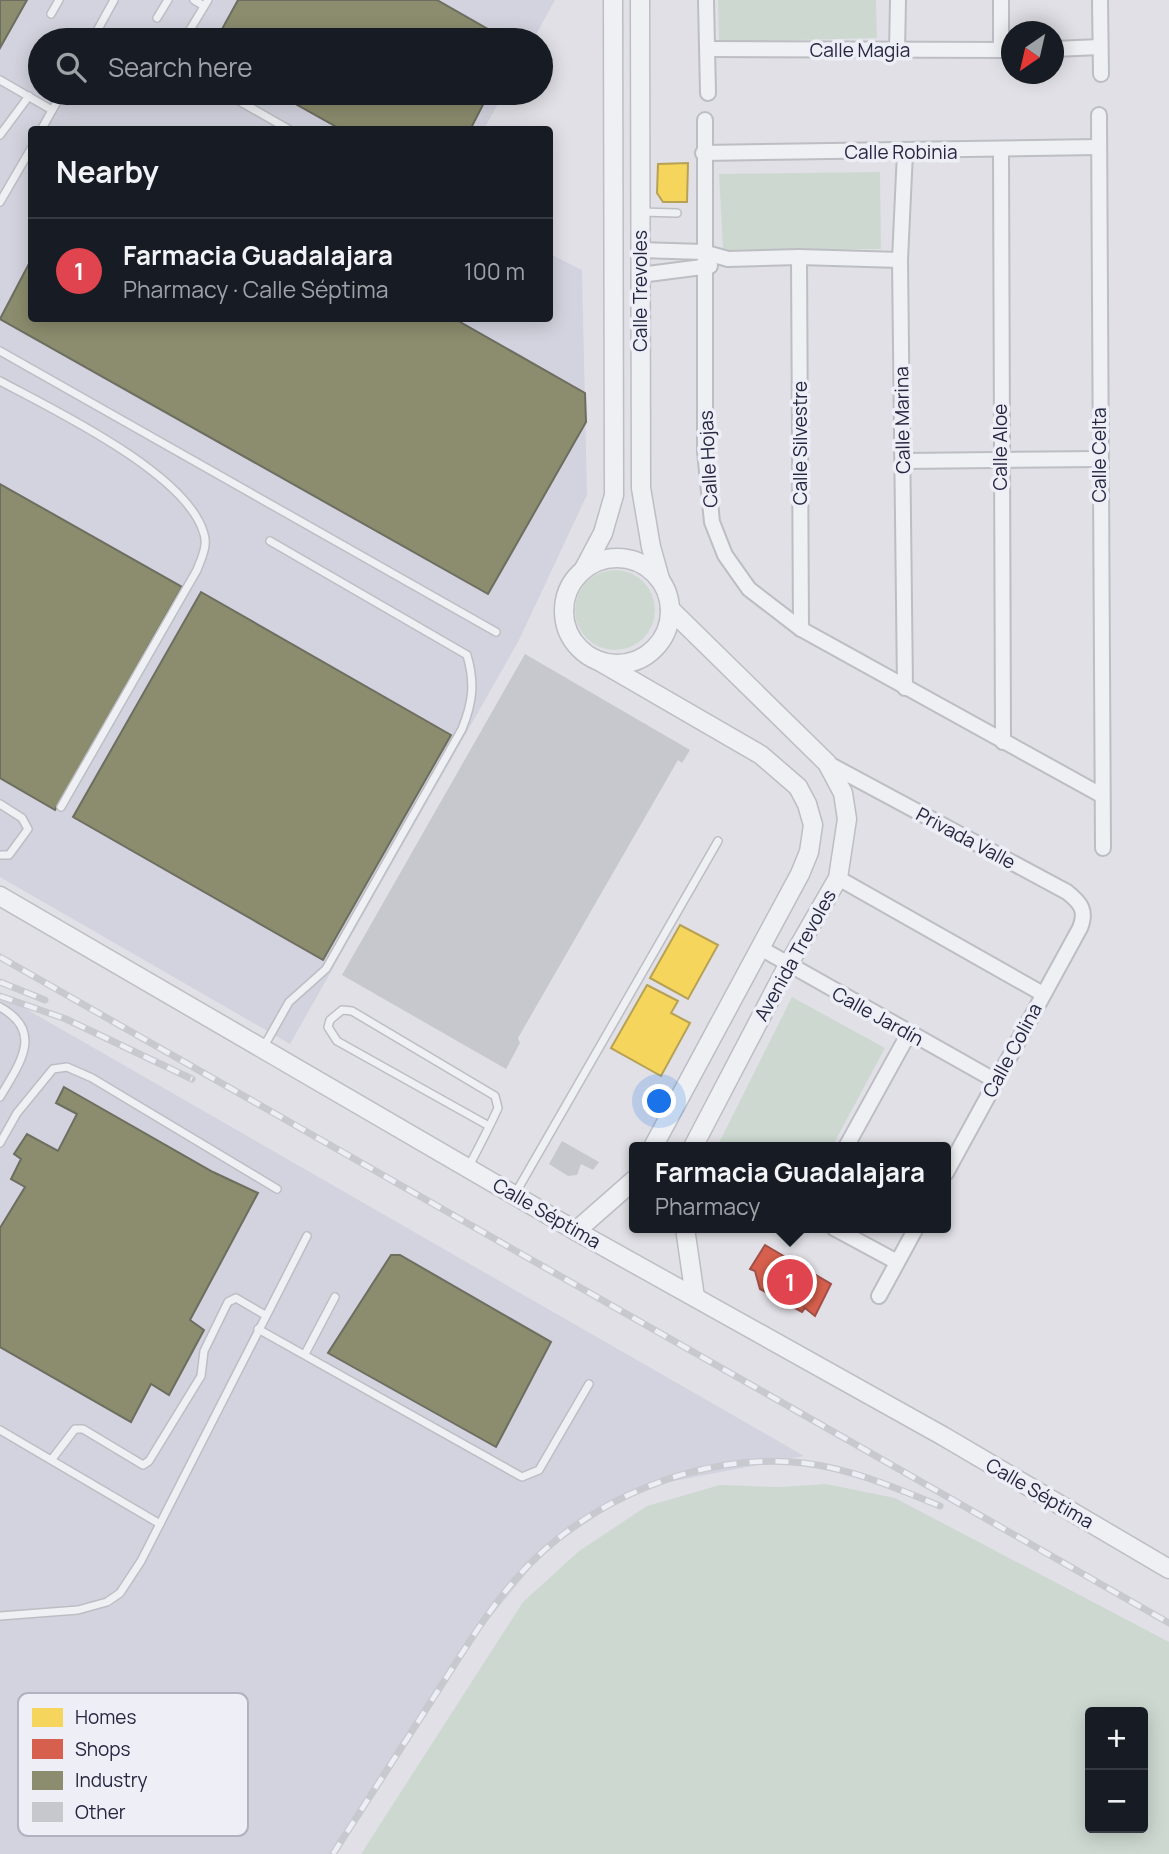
<!DOCTYPE html>
<html lang="en">
<head>
<meta charset="utf-8">
<style>
  body { margin:0; font-family:Manrope,sans-serif; background:#20242c; color:#f1f3f6 }
  .controls { position:absolute; right:21px; bottom:21px; display:grid; overflow:hidden; border-radius:7px; box-shadow:0 4px 18px #0003 }
  .controls button { width:63px; height:63px; display:grid; place-items:center; padding:0; border:0; border-bottom:2px solid #363941; background:#171b24; color:#f1f3f6; font:35px sans-serif }
  .compass { position:absolute; left:1001px; top:21px; width:63px; height:63px; border-radius:50%; background:#171b24; box-shadow:0 4px 18px #0003; rotate:214deg }
  .you { position:absolute; left:660px; top:1102px; width:24px; height:24px; margin:-18px; border:5px solid #fff; border-radius:50%; background:#1a73e8; box-shadow:0 0 0 10px #1a73e833 }
  .badge { display:grid; place-items:center; width:46px; height:46px; border-radius:50%; background:#1a73e8; color:#fff; font-size:23px; font-weight:700 }
  .pin { position:absolute; translate:-50% -50%; border:4px solid #fff; box-shadow:0 2px 7px #0006 }
  .popup { position:absolute; left:629px; top:1142px; width:322px; height:91px; box-sizing:border-box; display:grid; place-content:center; border-radius:7px; background:#171b24; filter:drop-shadow(0 2px 5px #0005); font-size:23px; white-space:nowrap; color:#9ea1a6 }
  .popup b { font-size:26px; color:#f1f3f6 }
  .popup::after { content:''; position:absolute; left:50%; top:100%; margin-left:-14px; border:14px solid transparent; border-top-color:#171b24 }
  .list { margin:0; padding:0; list-style:none }
  h2 { display:flex; justify-content:space-between; align-items:center; height:91px; margin:0; padding:0 28px; font-size:30px }
  h2 small { font-size:23px; font-weight:400; color:#9ea1a6 }
  .list li { display:grid; grid-template-columns:46px 1fr auto; gap:21px; align-items:center; box-sizing:border-box; height:105px; padding:0 28px; border-top:2px solid #363941 }
  .list b { display:block; font-size:26px; white-space:nowrap }
  .list p { margin:0; font-size:23px; white-space:nowrap; color:#9ea1a6 }
  .list em { font-size:23px; font-style:normal; color:#9ea1a6 }
  .icon { flex:none; width:38px; height:38px; fill:none; stroke:currentColor; stroke-width:2; stroke-linecap:round; stroke-linejoin:round }
  .map { position:relative; flex:none; width:1169px; height:1854px; overflow:hidden }
  .search { position:absolute; background:#171b24; box-shadow:0 4px 18px #0003; left:28px; top:28px; width:525px; height:77px; display:flex; align-items:center; gap:18px; box-sizing:border-box; padding:0 24px; border-radius:38px; color:#9ea1a6; font-size:26px }
  .panel { position:absolute; background:#171b24; box-shadow:0 4px 18px #0003; left:28px; top:126px; width:525px; height:196px; border-radius:7px }
  .map>svg:first-child { display:block }
  .built { fill:#d3d3df }
  .green { fill:#cdd9d0; fill-rule:evenodd }
  .homes { fill:#f6d55c; stroke:#b7a154; stroke-width:2 }
  .shops { fill:#d6604d; stroke:#a14f49; stroke-width:2 }
  .industry { fill:#8c8c6e; stroke:#6d6e60; stroke-width:2 }
  .building { fill:#c7c7ce }
  .lines { fill:none; stroke-linecap:round; stroke-linejoin:round }
  .service-casing { stroke:#bdbdc4; stroke-width:10 }
  .minor-casing { stroke:#bdbdc4; stroke-width:18 }
  .tertiary-casing { stroke:#bdbdc4; stroke-width:21 }
  .service { stroke:#eff0f3; stroke-width:7 }
  .minor { stroke:#eff0f3; stroke-width:14 }
  .tertiary { stroke:#eff0f3; stroke-width:18 }
  .rail-casing { stroke:#c8c9ce; stroke-width:7 }
  .rail { stroke:#edeef6; stroke-width:4.5; stroke-dasharray:13; stroke-linecap:butt }
  .labels { text-anchor:middle; dominant-baseline:central; stroke-width:7; stroke-linejoin:round; paint-order:stroke }
  .street-label { font-size:19px; fill:#252741; stroke:#edeef6 }
  .key { fill:#edeef6; stroke:#b1b2c0; stroke-width:2 }
  .key-label { font-size:19px; fill:#252741 }
</style>
</head>
<body>
<div class="map">
<svg width="1169" height="1854" viewBox="0 0 1169 1854">
  <rect width="100%" height="100%" fill="#e0e0e6"/>
  <g class="built">
    <polygon points="0,0 555,0 533,40 40,40 40,93 504,93 484,129 32,130 32,318 550,318 550,254 582,270 587,495 519,640 290,1044 0,877"/>
    <polygon points="0,994 804,1456 637,1488 544,1552 466,1647 333,1854 0,1854"/>
  </g>
  <g class="green">
    <polygon points="718,0 876,0 877,38 719,42"/>
    <polygon points="880,172 881,249 723,250 719,174"/>
    <circle cx="615" cy="610" r="40"/>
    <polygon points="792,997 885,1048 832,1147 717,1147"/>
    <path d="M826,1484l69,14 274,144v212h-808l162,-252 56,-51 68,-45 73,-21 61,2zM1143,1712v116h-53v-116z"/>
  </g>
  <g class="homes">
    <polygon points="688,163 687,202 663,202 657,193 658,164"/>
    <polygon points="680,925 718,945 688,999 650,978"/>
    <polygon points="647,985 678,1001 671,1013 690,1023 661,1076 611,1048"/>
  </g>
  <polygon class="shops" points="765,1245 831,1284 815,1316 805,1308 802,1312 760,1289 755,1271 750,1269"/>
  <g class="industry">
    <polygon points="0,0 27,0 0,48"/>
    <polygon points="238,0 437,0 507,40 216,40"/>
    <polygon points="276,93 489,93 470,130 342,130"/>
    <polygon points="32,258 32,318 453,318 585,393 586,422 488,594 0,319"/>
    <polygon points="0,484 182,587 55,810 0,778"/>
    <polygon points="201,592 451,735 323,960 73,817"/>
    <polygon points="64,1087 213,1172 258,1193 190,1320 204,1330 169,1395 151,1384 131,1422 0,1347 0,1228 25,1187 11,1179 21,1159 14,1154 27,1134 58,1151 77,1114 56,1103"/>
    <polygon points="391,1255 400,1255 551,1342 496,1447 328,1353"/>
  </g>
  <g class="building">
    <polygon points="525,654 690,750 682,763 678,760 518,1038 520,1043 506,1069 342,975"/>
    <polygon points="562,1141 599,1162 593,1170 581,1164 577,1175 568,1176 549,1164"/>
  </g>
  <g class="lines">
    <g class="service-casing">
      <g id="service">
        <polyline points="194,0 204,6"/>
        <polyline points="51,14 59,0"/>
        <polyline points="157,18 168,0"/>
        <polyline points="95,35 112,40"/>
        <polyline points="185,38 208,0"/>
        <polyline points="92,40 114,0"/>
        <polyline points="0,80 52,110"/>
        <polyline points="225,93 290,130"/>
        <polyline points="41,130 62,93"/>
        <polyline points="0,135 29,96"/>
        <polyline points="0,202 32,147"/>
        <polyline points="641,212 677,213"/>
        <polyline points="0,351 496,632"/>
        <path d="M0,381c54,29 188,93 204,153 4,12 -3,25 -7,36l-136,237"/>
        <polyline points="0,804 22,818 28,829 9,855 0,855"/>
        <path d="M0,1007c45,25 19,57 0,90"/>
        <path d="M263,1048l26,-46 37,-33 136,-240c11,-27 13,-46 5,-74l-197,-114"/>
        <polyline points="0,1143 17,1113 53,1069 67,1067 92,1078 277,1189"/>
        <path d="M469,1166c10,-19 20,-38 29,-58l-3,-12 -143,-85 -10,-1 -12,10 -2,7 9,14 152,85"/>
        <polyline points="515,1194 718,841"/>
        <polyline points="258,1329 522,1477 539,1470 589,1384"/>
        <polyline points="305,1354 335,1297"/>
        <polyline points="0,1430 160,1524"/>
        <polyline points="52,1459 75,1429 83,1429 143,1465 149,1461 201,1376 204,1351 228,1302 236,1298 265,1315"/>
        <polyline points="0,1616 78,1610 107,1602 120,1593 141,1561 307,1236"/>
      </g>
    </g>
    <g class="minor-casing">
      <g id="minor">
        <polyline points="706,0 708,93"/>
        <polyline points="1100,0 1101,74"/>
        <polyline points="708,49 1012,50"/>
        <polyline points="1054,49 1100,47"/>
        <polyline points="1001,50 1001,0"/>
        <polyline points="897,51 898,0"/>
        <polyline points="1099,115 1103,848"/>
        <polyline points="705,120 705,451 712,522 725,555 749,589 801,629 1101,795"/>
        <polyline points="1001,151 1003,742"/>
        <polyline points="905,152 900,260 905,688"/>
        <polyline points="703,153 1098,147"/>
        <polyline points="640,250 703,252 728,259 799,257 900,260"/>
        <polyline points="799,257 801,629"/>
        <polyline points="640,275 710,266"/>
        <polyline points="903,461 1099,459"/>
        <path d="M827,763l240,129c14,11 20,19 13,36l-134,245"/>
        <polyline points="838,878 1043,994"/>
        <polyline points="762,949 996,1081"/>
        <polyline points="846,1147 909,1033"/>
        <polyline points="834,1228 897,1262"/>
        <polyline points="879,1296 916,1228"/>
      </g>
    </g>
    <g class="tertiary-casing">
      <g id="tertiary">
        <polyline points="640,0 641,488 651,547 660,579"/>
        <circle cx="617" cy="611" r="53"/>
        <polyline points="584,569 603,533 614,495 613,0"/>
        <polyline points="670,609 827,763 843,793 847,819 838,878 788,965 693,1147"/>
        <polyline points="597,660 761,755 798,787 807,804 813,825 809,852 800,874 653,1147"/>
        <polyline points="0,896 576,1231 943,1436 1169,1569"/>
        <polyline points="685,1228 695,1297"/>
        <polyline points="576,1231 634,1180"/>
      </g>
    </g>
    <use href="#service" class="service"/>
    <use href="#minor" class="minor"/>
    <use href="#tertiary" class="tertiary"/>
    <g class="rail-casing">
      <g id="rail">
        <polyline points="0,957 1169,1623"/>
        <polyline points="0,982 45,1000"/>
        <polyline points="0,996 66,1019 192,1079"/>
        <path d="M333,1854c35,-55 71,-110 106,-165 24,-37 47,-76 76,-109 67,-79 185,-129 289,-117 48,6 92,25 136,43"/>
      </g>
    </g>
    <use href="#rail" class="rail"/>
  </g>
  <g class="labels">
    <g class="street-label">
      <text x="860" y="50">Calle Magia</text>
      <text x="901" y="152">Calle Robinia</text>
      <text transform="translate(640 291) rotate(-90)">Calle Trevoles</text>
      <text transform="translate(902 420) rotate(-91)">Calle Marina</text>
      <text transform="translate(800 443) rotate(-90)">Calle Silvestre</text>
      <text transform="translate(1000 447) rotate(-90)">Calle Aloe</text>
      <text transform="translate(1099 455) rotate(-90)">Calle Celta</text>
      <text transform="translate(708 459) rotate(-93)">Calle Hojas</text>
      <text transform="translate(966 838) rotate(28)">Privada Valle</text>
      <text transform="translate(795 955) rotate(-61)">Avenida Trevoles</text>
      <text transform="translate(878 1016) rotate(29)">Calle Jardín</text>
      <text transform="translate(1012 1050) rotate(-62)">Calle Colina</text>
      <text transform="translate(547 1213) rotate(30)">Calle Séptima</text>
      <text transform="translate(1040 1493) rotate(30)">Calle Séptima</text>
    </g>
  </g>
  <rect x="18" y="1693" width="230" height="143" rx="10" class="key"/>
  <rect x="32" y="1708" width="31" height="19" fill="#f6d55c"/>
  <rect x="32" y="1739" width="31" height="20" fill="#d6604d"/>
  <rect x="32" y="1771" width="31" height="19" fill="#8c8c6e"/>
  <rect x="32" y="1802" width="31" height="20" fill="#c7c7ce"/>
  <g class="key-label">
    <text x="75" y="1724">Homes</text>
    <text x="75" y="1756">Shops</text>
    <text x="75" y="1787">Industry</text>
    <text x="75" y="1819">Other</text>
  </g>
</svg>
<div class="controls">
<button>+</button>
<button>−</button>
</div>
<svg class="compass" viewBox="-18 -18 36 36"><path d="M0-13l5 13h-10z" fill="#e53935"/><path d="M0 13l5-13h-10z" fill="#9ea1a6"/></svg>
<div class="you"></div>
<div class="pin badge" style="left:790px;top:1282px;background:#e0444e">1</div>
<div class="popup"><b>Farmacia Guadalajara</b>Pharmacy</div>
<div class="search"><svg class="icon" aria-label="search" viewBox="0 0 24 24"><circle cx="10" cy="10" r="6"/><path d="M15 15l6 6"/></svg>Search here</div>
<section class="panel">
<h2>Nearby<small></small></h2>
<ul class="list">
<li><span class="badge" style="background:#e0444e">1</span><div><b>Farmacia Guadalajara</b><p>Pharmacy · Calle Séptima</p></div><em>100 m</em></li>
</ul>
</section>
</div>
</body>
</html>
